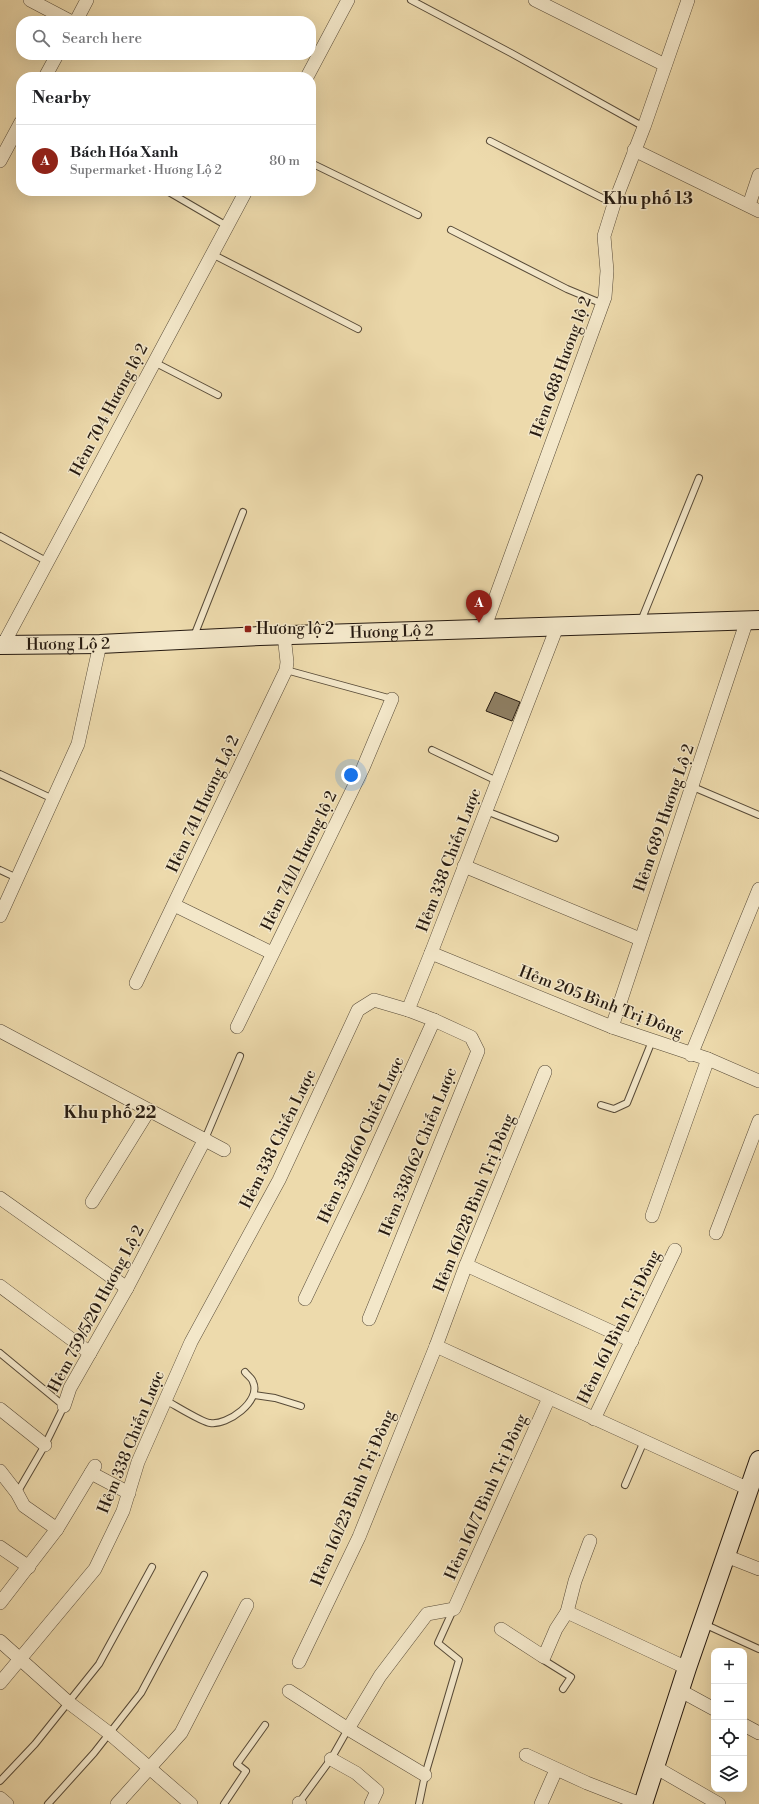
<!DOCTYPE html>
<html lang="en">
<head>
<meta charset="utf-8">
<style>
  body { margin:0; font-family:"Libre Bodoni",serif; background:#f2f2f2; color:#202124 }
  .controls { position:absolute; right:12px; bottom:12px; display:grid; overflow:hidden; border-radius:8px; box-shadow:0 4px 16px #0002 }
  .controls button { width:36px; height:36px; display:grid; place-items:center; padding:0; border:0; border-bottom:1px solid #e0e0e0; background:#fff; color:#202124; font:20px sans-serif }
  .you { position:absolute; left:351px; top:775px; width:14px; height:14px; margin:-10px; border:3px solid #fff; border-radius:50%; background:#1a73e8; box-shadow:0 0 0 6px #1a73e833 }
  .badge { display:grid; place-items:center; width:26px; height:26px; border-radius:50%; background:#8f2418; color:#fff; font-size:13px; font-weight:700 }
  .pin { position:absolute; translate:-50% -33px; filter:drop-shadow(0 1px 2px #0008) }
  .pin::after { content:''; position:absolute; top:21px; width:14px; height:12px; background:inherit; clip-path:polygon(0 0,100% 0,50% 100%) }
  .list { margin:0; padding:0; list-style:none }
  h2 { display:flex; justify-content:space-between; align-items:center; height:52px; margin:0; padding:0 16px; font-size:17px }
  h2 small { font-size:13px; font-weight:400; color:#757577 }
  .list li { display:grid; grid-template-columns:26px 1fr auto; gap:12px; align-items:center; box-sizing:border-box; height:72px; padding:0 16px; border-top:1px solid #e0e0e0 }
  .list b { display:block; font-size:15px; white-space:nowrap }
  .list p { margin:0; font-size:13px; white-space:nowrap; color:#757577 }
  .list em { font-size:13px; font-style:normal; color:#757577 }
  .icon { flex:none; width:22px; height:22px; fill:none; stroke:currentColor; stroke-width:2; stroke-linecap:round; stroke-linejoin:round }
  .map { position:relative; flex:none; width:759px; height:1804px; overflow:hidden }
  .search { position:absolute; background:#fff; box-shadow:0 4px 16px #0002; left:16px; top:16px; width:300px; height:44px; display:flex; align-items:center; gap:10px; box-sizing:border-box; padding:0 14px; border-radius:16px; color:#757577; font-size:15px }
  .panel { position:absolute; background:#fff; box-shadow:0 4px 16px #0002; left:16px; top:72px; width:300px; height:124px; border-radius:16px }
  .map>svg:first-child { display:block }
  .building { fill:#8e7e62; stroke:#271b11 }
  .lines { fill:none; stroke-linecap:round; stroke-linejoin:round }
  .lane-casing { stroke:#584b38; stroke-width:8 }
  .street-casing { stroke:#584b38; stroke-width:14 }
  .secondary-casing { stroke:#271b11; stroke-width:20 }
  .lane { stroke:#f3e7c9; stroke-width:6 }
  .street { stroke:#f3e7c9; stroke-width:13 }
  .secondary { stroke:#f3e7c9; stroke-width:18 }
  .poi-dot { fill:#8f2418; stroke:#f3e7c9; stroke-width:1.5 }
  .labels { text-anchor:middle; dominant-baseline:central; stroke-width:3; stroke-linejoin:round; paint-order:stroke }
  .street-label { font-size:16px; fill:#271b11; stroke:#f3e7c9 }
  .poi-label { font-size:16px; fill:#271b11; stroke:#f3e7c9; text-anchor:start }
  .neighbourhood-label { font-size:17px; font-weight:bold; fill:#271b11; stroke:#f3e7c9 }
</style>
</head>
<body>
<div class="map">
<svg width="759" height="1804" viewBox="0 0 759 1804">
  <rect width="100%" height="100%" fill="#eddaac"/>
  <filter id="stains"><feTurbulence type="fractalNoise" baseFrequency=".005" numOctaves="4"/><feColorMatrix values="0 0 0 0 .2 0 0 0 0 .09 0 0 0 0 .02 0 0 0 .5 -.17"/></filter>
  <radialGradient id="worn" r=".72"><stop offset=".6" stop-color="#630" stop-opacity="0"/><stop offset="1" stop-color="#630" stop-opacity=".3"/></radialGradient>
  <polygon class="building" points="495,692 520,702 512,721 486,711"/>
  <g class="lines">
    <g class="lane-casing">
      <g id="lane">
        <polyline points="411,0 511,53 644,127"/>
        <polyline points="490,141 614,204"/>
        <polyline points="311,163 418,215"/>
        <polyline points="167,191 227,226"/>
        <polyline points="451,230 567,289 603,304"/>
        <polyline points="212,254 358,329"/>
        <polyline points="154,362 218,395"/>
        <polyline points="0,536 48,562"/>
        <polyline points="641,621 699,478"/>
        <polyline points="194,636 243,512"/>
        <polyline points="286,670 392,699"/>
        <polyline points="432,750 497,781"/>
        <polyline points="0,774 53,799"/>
        <polyline points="693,787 759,815"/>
        <polyline points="486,811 555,838"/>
        <polyline points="0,870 17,878"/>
        <polyline points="601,1105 614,1109 627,1103 652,1041"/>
        <polyline points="205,1139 240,1056"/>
        <polyline points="0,1353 64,1406 45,1445 17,1493"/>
        <polyline points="254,1395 275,1398 301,1406"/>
        <path d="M165,1400c8,4 38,23 45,23 17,3 52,-22 43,-41 -1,-4 -6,-7 -8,-10"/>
        <polyline points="625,1485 644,1441"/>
        <polyline points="704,1624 759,1649"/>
        <polyline points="542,1659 571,1677 563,1689"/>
        <polyline points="0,1781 35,1744 99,1664 152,1567"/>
        <polyline points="48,1804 94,1753 141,1693 204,1575"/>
        <polyline points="224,1804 246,1771 237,1764 265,1725"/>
        <polyline points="298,1804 331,1759 348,1729"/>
        <polyline points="419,1804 425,1775 459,1660 438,1643 453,1610"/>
      </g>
    </g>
    <g class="street-casing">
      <g id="street">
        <polyline points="30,0 70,21"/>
        <polyline points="535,0 665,65"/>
        <polyline points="76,21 87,0"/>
        <polyline points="45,77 57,55"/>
        <polyline points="307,77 348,0"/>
        <polyline points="634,150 759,211"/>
        <polyline points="0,161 21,122"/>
        <polyline points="749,205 759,175"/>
        <polyline points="484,629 605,297 607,271 604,236 614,204 644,127 688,0"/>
        <polyline points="3,645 246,191"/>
        <polyline points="464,866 640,939"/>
        <polyline points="174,905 272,953"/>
        <polyline points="0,916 78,744 100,644"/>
        <polyline points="431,953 612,1027 708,1059 759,1081"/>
        <polyline points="136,983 286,670 287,662 284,635"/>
        <polyline points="237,1027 363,768 392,699"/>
        <polyline points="612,1027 747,620"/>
        <polyline points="0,1031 224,1150"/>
        <polyline points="691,1055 759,889"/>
        <polyline points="0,1198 127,1288"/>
        <polyline points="92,1202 149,1110"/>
        <polyline points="652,1216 708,1059"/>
        <polyline points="716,1233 759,1121"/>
        <polyline points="466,1265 632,1341"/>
        <polyline points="0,1286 90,1353"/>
        <polyline points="305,1299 358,1188 434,1020 408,1010"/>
        <polyline points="369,1319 478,1051 471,1037 434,1020"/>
        <polyline points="436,1346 749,1489"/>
        <polyline points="64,1406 70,1388 127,1288 205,1139"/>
        <polyline points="0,1409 45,1445"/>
        <polyline points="594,1419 675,1250"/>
        <polyline points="0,1471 17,1493 24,1506 57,1529"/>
        <polyline points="91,1473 129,1493"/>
        <polyline points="0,1547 29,1567"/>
        <polyline points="726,1556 759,1569"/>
        <polyline points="0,1603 57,1529 95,1466"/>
        <polyline points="567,1612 575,1581 590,1541"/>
        <polyline points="501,1629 544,1657 556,1629 567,1612 687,1668"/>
        <polyline points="0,1641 68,1702 109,1733 191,1804"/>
        <polyline points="299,1662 359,1537 436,1346 466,1265 545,1072"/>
        <polyline points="0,1683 95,1569 123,1511 138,1462 191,1342 279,1180 358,1010 374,1000 408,1010 431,953 557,627"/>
        <polyline points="289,1691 348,1729 425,1775"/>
        <polyline points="681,1691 714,1709"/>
        <polyline points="744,1725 759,1733"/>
        <polyline points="348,1729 380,1676 427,1614 454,1609 549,1398"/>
        <polyline points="526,1755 587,1783 641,1804"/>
        <polyline points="331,1759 356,1773 377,1791 371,1804"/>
        <polyline points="655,1767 719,1804"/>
        <polyline points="0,1798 7,1804"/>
        <polyline points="299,1803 300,1804"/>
        <polyline points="117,1804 181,1733 247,1605"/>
        <polyline points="541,1804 556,1770"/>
      </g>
    </g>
    <g class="secondary-casing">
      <g id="secondary">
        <path id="s1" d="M0,645l100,-1 160,-8 499,-16"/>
        <polyline points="643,1804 687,1668 759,1460"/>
      </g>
    </g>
    <use href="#lane" class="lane"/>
    <use href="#street" class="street"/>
    <use href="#secondary" class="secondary"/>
  </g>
  <rect class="poi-dot" x="244" y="625" width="8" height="8" rx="2"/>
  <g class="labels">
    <g class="street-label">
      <text transform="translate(561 367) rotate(-70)">Hẻm 688 Hương lộ 2</text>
      <text transform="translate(109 410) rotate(-62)">Hẻm 704 Hương lộ 2</text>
      <text stroke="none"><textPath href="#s1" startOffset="392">Hương Lộ 2</textPath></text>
      <text stroke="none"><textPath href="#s1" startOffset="68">Hương Lộ 2</textPath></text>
      <text transform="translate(203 804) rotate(-65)">Hẻm 741 Hương Lộ 2</text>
      <text transform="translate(664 818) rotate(-71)">Hẻm 689 Hương Lộ 2</text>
      <text transform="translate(449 860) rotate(-69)">Hẻm 338 Chiến Lược</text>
      <text transform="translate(299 861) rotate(-64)">Hẻm 741/1 Hương lộ 2</text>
      <text transform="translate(601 1002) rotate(21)">Hẻm 205 Bình Trị Đông</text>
      <text transform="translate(278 1139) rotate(-64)">Hẻm 338 Chiến Lược</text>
      <text transform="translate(361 1140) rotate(-65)">Hẻm 338/160 Chiến Lược</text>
      <text transform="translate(418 1152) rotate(-68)">Hẻm 338/162 Chiến Lược</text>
      <text transform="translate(474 1203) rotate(-68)">Hẻm 161/28 Bình Trị Đông</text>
      <text transform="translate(96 1309) rotate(-62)">Hẻm 759/5/20 Hương Lộ 2</text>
      <text transform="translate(619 1327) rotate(-64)">Hẻm 161 Bình Trị Đông</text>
      <text transform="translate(131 1442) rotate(-68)">Hẻm 338 Chiến Lược</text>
      <text transform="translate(486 1497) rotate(-66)">Hẻm 161/7 Bình Trị Đông</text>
      <text transform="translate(353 1498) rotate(-67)">Hẻm 161/23 Bình Trị Đông</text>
    </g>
    <g class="poi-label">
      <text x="256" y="629">Hương lộ 2</text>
    </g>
    <g class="neighbourhood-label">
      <text x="648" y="199">Khu phố 13</text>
      <text x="110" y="1113">Khu phố 22</text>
    </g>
  </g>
  <rect width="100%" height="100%" filter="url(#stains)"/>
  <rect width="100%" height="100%" fill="url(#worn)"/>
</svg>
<div class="controls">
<button>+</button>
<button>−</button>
<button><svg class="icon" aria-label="locate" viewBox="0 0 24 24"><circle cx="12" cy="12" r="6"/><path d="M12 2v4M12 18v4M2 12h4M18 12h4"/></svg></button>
<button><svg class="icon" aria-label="layers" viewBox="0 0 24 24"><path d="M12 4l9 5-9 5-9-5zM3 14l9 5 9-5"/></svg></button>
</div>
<div class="you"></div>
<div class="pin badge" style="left:479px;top:623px">A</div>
<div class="search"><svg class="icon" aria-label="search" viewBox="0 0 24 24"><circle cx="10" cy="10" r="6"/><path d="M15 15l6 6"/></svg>Search here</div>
<section class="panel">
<h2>Nearby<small></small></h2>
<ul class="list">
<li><span class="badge">A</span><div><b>Bách Hóa Xanh</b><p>Supermarket · Hương Lộ 2</p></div><em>80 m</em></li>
</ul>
</section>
</div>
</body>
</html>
